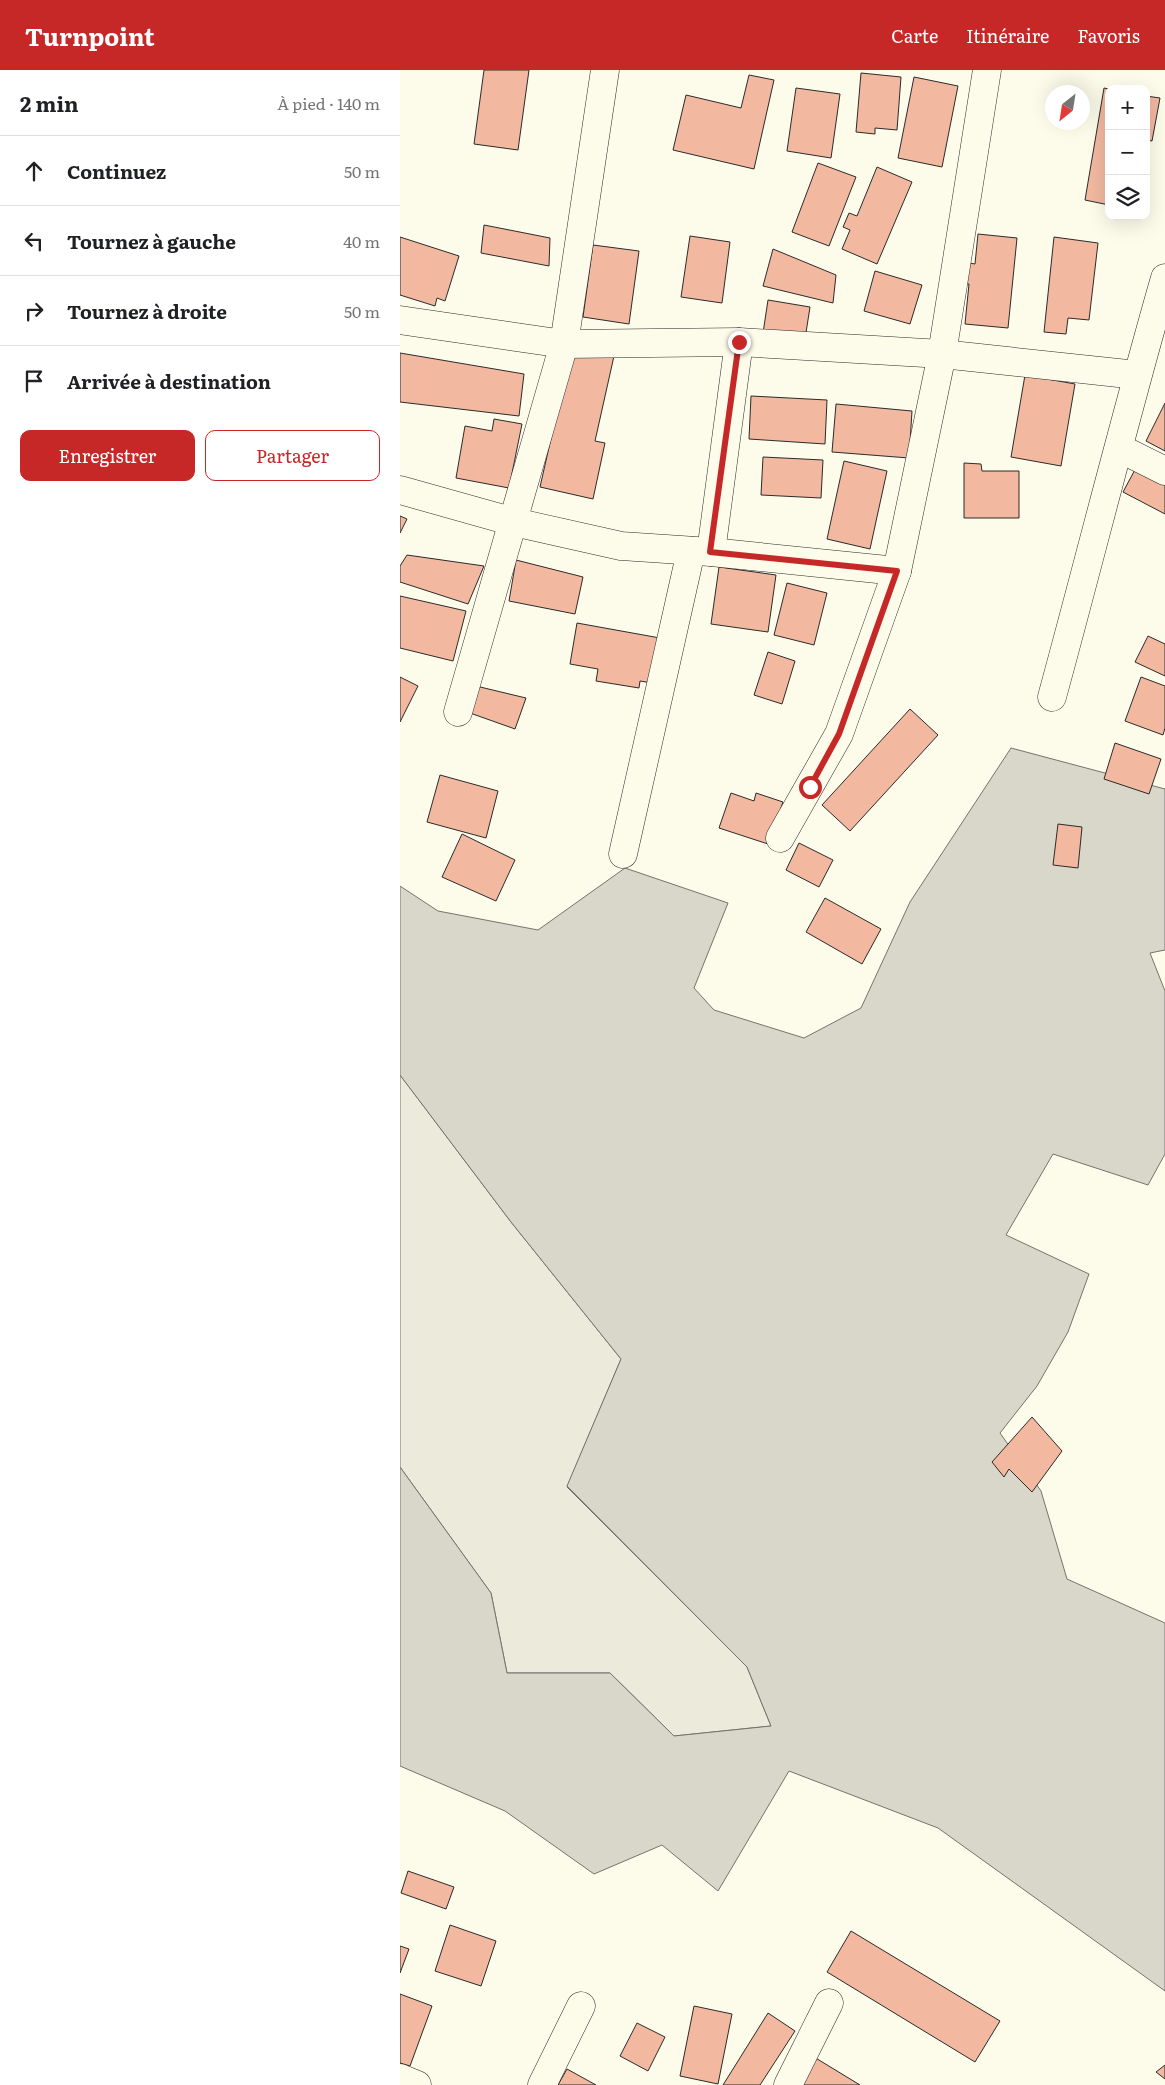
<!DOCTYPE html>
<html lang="fr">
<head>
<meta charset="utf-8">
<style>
  body { margin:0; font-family:Literata,serif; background:#f6f6f6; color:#202124 }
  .controls { position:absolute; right:15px; top:15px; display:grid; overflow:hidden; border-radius:10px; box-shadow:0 5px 20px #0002 }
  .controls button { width:45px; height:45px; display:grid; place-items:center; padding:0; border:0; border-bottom:1px solid #e0e0e0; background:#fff; color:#202124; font:25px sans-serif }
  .compass { position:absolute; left:645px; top:15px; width:45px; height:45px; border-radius:50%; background:#fff; box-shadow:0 5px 20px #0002; rotate:210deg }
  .stop { position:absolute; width:15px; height:15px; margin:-11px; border:4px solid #c62828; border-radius:50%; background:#fff }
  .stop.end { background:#c62828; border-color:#fff; box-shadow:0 1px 5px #0008 }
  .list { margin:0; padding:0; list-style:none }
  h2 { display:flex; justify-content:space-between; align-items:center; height:65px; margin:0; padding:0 20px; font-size:21px }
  h2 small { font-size:16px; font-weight:400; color:#757577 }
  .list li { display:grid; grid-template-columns:32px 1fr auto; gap:15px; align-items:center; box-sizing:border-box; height:70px; padding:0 20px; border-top:1px solid #e0e0e0 }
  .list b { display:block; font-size:19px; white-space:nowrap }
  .list em { font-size:16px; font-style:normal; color:#757577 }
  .actions { display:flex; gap:10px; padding:15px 20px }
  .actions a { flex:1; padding:11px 0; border:1px solid #c62828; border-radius:10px; text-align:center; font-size:18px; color:#c62828 }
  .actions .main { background:#c62828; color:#fff }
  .icon { flex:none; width:28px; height:28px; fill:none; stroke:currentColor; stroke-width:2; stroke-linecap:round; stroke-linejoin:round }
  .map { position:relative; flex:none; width:765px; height:2015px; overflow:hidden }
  header { display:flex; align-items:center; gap:30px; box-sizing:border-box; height:70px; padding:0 25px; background:#c62828; color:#fff }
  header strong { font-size:24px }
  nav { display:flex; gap:28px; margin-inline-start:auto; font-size:18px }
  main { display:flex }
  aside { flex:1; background:#fff }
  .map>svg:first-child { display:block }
  .green { fill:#ecebdb; stroke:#74746e }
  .water { fill:#d8d7c9; stroke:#74746e }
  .building { fill:#f2b8a0; stroke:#2b2b2b }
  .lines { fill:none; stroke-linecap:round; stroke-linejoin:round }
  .minor-casing { stroke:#2b2b2b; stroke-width:29 }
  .minor { stroke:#fdfbea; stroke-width:28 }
  .route { stroke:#c62828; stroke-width:6 }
</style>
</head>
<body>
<header>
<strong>Turnpoint</strong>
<nav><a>Carte</a><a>Itinéraire</a><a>Favoris</a></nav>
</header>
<main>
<aside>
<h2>2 min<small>À pied · 140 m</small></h2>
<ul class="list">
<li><svg class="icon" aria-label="ahead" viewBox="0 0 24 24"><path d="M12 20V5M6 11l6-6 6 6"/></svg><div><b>Continuez</b></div><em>50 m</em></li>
<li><svg class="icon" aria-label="left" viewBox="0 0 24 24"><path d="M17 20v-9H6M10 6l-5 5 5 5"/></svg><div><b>Tournez à gauche</b></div><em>40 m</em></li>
<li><svg class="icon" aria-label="right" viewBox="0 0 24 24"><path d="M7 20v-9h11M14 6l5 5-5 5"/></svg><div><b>Tournez à droite</b></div><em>50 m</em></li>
<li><svg class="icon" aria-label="arrive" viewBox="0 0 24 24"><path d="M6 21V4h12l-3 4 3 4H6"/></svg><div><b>Arrivée à destination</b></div></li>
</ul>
<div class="actions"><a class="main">Enregistrer</a><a>Partager</a></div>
</aside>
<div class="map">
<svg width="765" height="2015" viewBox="0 0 765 2015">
  <rect width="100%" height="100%" fill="#fdfbea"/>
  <polygon class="green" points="0,1005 111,1152 221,1289 167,1417 347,1597 371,1656 274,1666 210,1603 107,1603 91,1523 0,1397"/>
  <polygon class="water" points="611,678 765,719 765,880 750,883 765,921 765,1084 748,1115 653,1084 606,1165 689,1204 668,1262 637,1316 600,1363 641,1421 667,1509 765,1553 765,1921 538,1758 389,1701 318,1821 262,1775 194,1804 105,1741 0,1696 0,1397 91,1523 107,1603 210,1603 274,1666 371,1656 347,1597 167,1416 221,1289 111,1152 0,1005 0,816 38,841 138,860 225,798 328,833 294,918 314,940 404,968 461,938 510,832"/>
  <g class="building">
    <polygon points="84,0 129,0 118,80 74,74"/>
    <polygon points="461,3 501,7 497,60 475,58 475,64 456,62"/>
    <polygon points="349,5 374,10 354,99 273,80 286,25 341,38"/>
    <polygon points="514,7 558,16 542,97 498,88"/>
    <polygon points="396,18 440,24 431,88 387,81"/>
    <polygon points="704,18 709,19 709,135 685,130"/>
    <polygon points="746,26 760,28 752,71 746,70"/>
    <polygon points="418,93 456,107 429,176 392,162"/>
    <polygon points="477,97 512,112 477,194 442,179 450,160 443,157 449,143 457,146"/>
    <polygon points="84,155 150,168 149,196 81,183"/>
    <polygon points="578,164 617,168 608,258 565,254 569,214 561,213 563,192 575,194"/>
    <polygon points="290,166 330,172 322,233 281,227"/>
    <polygon points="0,167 59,186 45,231 37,228 35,236 0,225"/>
    <polygon points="654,167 698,173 689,250 668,248 666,264 644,262"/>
    <polygon points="193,175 239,181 229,254 183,247"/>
    <polygon points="373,179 436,205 433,233 363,216"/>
    <polygon points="475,201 522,215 510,254 464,241"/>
    <polygon points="368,230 410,237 405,269 363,263"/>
    <polygon points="172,276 214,286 195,371 205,373 193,429 140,417"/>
    <polygon points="0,283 124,304 119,346 0,332"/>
    <polygon points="625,305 675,314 661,396 611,387"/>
    <polygon points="351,326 427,330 425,374 349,369"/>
    <polygon points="765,333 765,381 746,371"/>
    <polygon points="436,334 512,341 509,388 432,382"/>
    <polygon points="94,349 122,354 109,418 56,408 65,356 92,361"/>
    <polygon points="363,387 423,390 421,428 361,425"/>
    <polygon points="444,391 487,401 470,479 427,469"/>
    <polygon points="564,393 581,394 582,401 619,401 619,448 564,448"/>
    <polygon points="737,396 765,410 765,444 723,422"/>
    <polygon points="0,446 7,449 0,463"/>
    <polygon points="7,485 84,496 68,534 0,512 0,496"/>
    <polygon points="116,490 183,507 175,544 109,531"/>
    <polygon points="319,497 376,505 368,562 311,554"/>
    <polygon points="387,513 427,523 414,575 374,565"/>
    <polygon points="0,526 66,541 53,591 0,578"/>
    <polygon points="177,553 260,568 252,613 240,611 239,618 196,611 198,599 170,594"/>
    <polygon points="748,566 765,574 765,606 735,592"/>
    <polygon points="368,582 395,591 382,634 354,625"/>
    <polygon points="0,607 18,616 0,652"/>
    <polygon points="741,607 765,616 765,658 763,665 725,651"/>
    <polygon points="76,616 126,628 115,659 70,643"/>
    <polygon points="510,639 538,665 450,761 422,735"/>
    <polygon points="715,673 761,689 749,724 704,709"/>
    <polygon points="40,705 98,721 86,768 27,752"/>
    <polygon points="331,723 354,731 356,723 383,732 368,774 319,758"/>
    <polygon points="658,754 682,757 678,798 653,795"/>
    <polygon points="62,764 115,790 96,831 42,807"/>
    <polygon points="399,773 433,790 419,817 386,800"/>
    <polygon points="425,828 481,859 462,894 406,862"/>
    <polygon points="632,1347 662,1381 632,1422 609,1399 604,1407 592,1392"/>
    <polygon points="8,1801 54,1817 46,1839 1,1823"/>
    <polygon points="50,1855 96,1871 81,1916 35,1901"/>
    <polygon points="451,1861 600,1951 575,1992 427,1902"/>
    <polygon points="0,1876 9,1879 0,1903"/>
    <polygon points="0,1924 32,1936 10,1996 0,1993"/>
    <polygon points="294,1936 332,1944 318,2014 280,2006"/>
    <polygon points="368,1943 395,1961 360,2015 323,2015"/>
    <polygon points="237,1953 265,1967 248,2001 220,1986"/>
    <polygon points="414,1987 460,2015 397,2015"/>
    <polygon points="765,1995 765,2009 756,2002"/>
    <polygon points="167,1999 196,2015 158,2015"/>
  </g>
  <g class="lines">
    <g class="minor-casing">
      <g id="minor">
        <polyline points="0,250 164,274 339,272 542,284 737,305"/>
        <polyline points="719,378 765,401"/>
        <polyline points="0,420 114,452 221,476 311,482 497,501"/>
        <polyline points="311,482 339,272"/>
        <path d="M652,627c38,-139 73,-280 113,-419"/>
        <polyline points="58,642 164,274 205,0"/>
        <polyline points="380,768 439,664 497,501 542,284 587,0"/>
        <polyline points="223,784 291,481"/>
        <polyline points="0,2008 17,2015"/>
        <polyline points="142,2015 181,1936"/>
        <polyline points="388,2015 429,1933"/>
      </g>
    </g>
    <use href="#minor" class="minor"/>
  </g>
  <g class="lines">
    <polyline class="route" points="339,272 310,482 497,501 439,664 410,717"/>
  </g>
</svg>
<div class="controls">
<button>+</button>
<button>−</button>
<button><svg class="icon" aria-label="layers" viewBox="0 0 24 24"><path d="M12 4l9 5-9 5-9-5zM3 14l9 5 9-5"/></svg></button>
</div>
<svg class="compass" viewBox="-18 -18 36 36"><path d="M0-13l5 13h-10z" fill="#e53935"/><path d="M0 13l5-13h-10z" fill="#757577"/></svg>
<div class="stop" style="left:410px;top:717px"></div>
<div class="stop end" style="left:339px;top:272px"></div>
</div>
</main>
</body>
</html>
